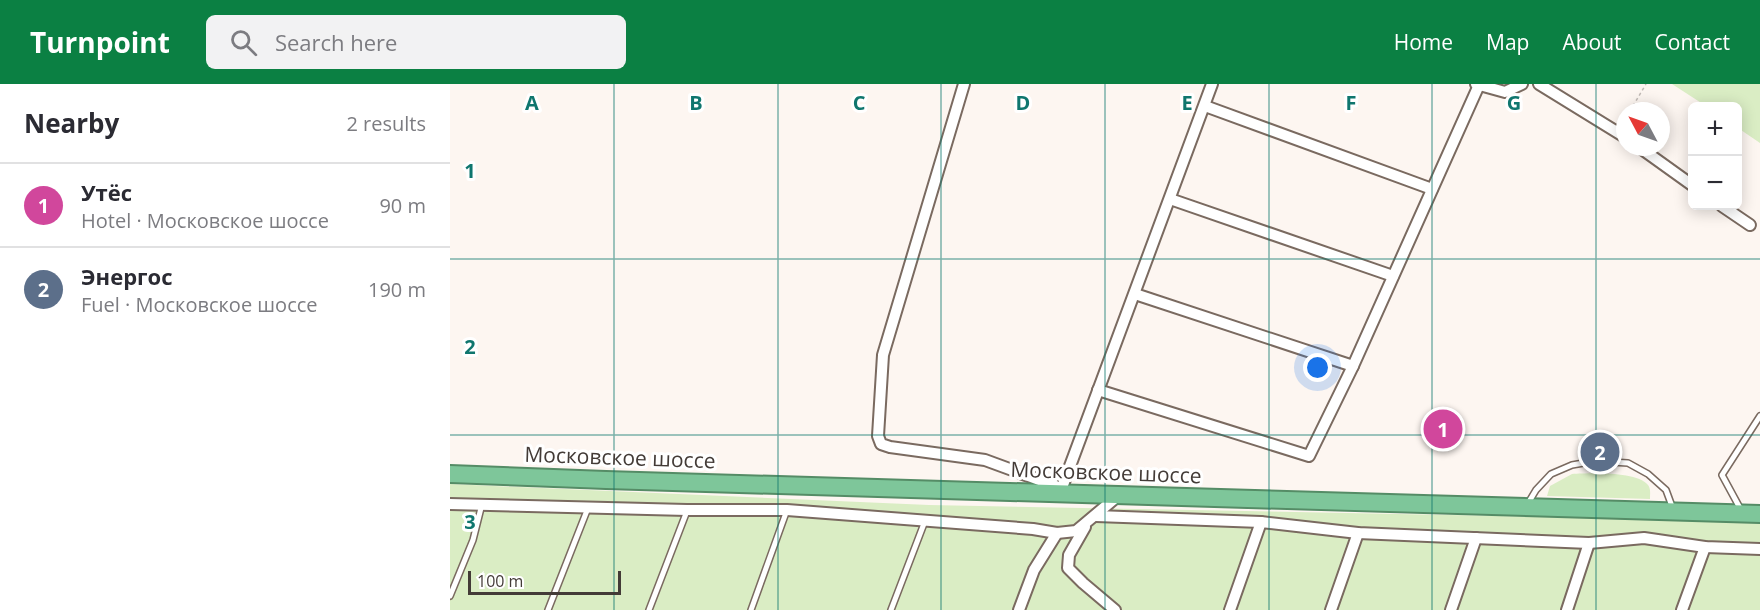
<!DOCTYPE html>
<html lang="en">
<head>
<meta charset="utf-8">
<style>
  body { margin:0; font-family:"Open Sans",sans-serif; background:#f2f2f3; color:#2b2b33 }
  .controls { position:absolute; right:18px; top:18px; display:grid; overflow:hidden; border-radius:9px; box-shadow:0 3px 15px #0003 }
  .controls button { width:54px; height:54px; display:grid; place-items:center; padding:0; border:0; border-bottom:2px solid #e1e1e2; background:#fff; color:#2b2b33; font:30px sans-serif }
  .compass { position:absolute; left:1166px; top:18px; width:54px; height:54px; border-radius:50%; background:#fff; box-shadow:0 3px 15px #0003; rotate:311deg }
  .scale { position:absolute; left:18px; bottom:15px; width:153px; box-sizing:border-box; padding-left:6px; border:3px solid #433b37; border-top:0; font-size:16px; line-height:21px; white-space:nowrap; color:#433b37; -webkit-text-stroke:4px #fff; paint-order:stroke }
  .you { position:absolute; left:868px; top:284px; width:21px; height:21px; margin:-15px; border:4px solid #fff; border-radius:50%; background:#1a73e8; box-shadow:0 0 0 9px #1a73e833 }
  .badge { display:grid; place-items:center; width:39px; height:39px; border-radius:50%; background:#0b8043; color:#fff; font-size:20px; font-weight:700 }
  .pin { position:absolute; translate:-50% -50%; border:3px solid #fff; box-shadow:0 2px 6px #0006 }
  .list { margin:0; padding:0; list-style:none }
  h2 { display:flex; justify-content:space-between; align-items:center; height:78px; margin:0; padding:0 24px; font-size:26px }
  h2 small { font-size:20px; font-weight:400; color:#7c7c81 }
  .list li { display:grid; grid-template-columns:39px 1fr auto; gap:18px; align-items:center; box-sizing:border-box; height:84px; padding:0 24px; border-top:2px solid #e1e1e2 }
  .list b { display:block; font-size:22px; white-space:nowrap }
  .list p { margin:0; font-size:20px; white-space:nowrap; color:#7c7c81 }
  .list em { font-size:20px; font-style:normal; color:#7c7c81 }
  .icon { flex:none; width:33px; height:33px; fill:none; stroke:currentColor; stroke-width:2; stroke-linecap:round; stroke-linejoin:round }
  .map { position:relative; flex:none; width:1310px; height:526px; overflow:hidden }
  header { display:flex; align-items:center; gap:36px; box-sizing:border-box; height:84px; padding:0 30px; background:#0b8043; color:#fff }
  header strong { font-size:28px }
  nav { display:flex; gap:33px; margin-inline-start:auto; font-size:21px }
  .search { width:420px; height:54px; background:#f2f2f3; display:flex; align-items:center; gap:15px; box-sizing:border-box; padding:0 21px; border-radius:9px; color:#7c7c81; font-size:22px }
  main { display:flex }
  aside { flex:1; background:#fff }
  .map>svg:first-child { display:block }
  .green { fill:#daedc4 }
  .lines { fill:none; stroke-linecap:round; stroke-linejoin:round }
  .service-casing { stroke:#7a6a60; stroke-width:8 }
  .minor-casing { stroke:#7a6a60; stroke-width:14 }
  .trunk-casing { stroke:#558c66; stroke-width:20 }
  .path { stroke:#c1bab5; stroke-width:1.5; stroke-dasharray:3 3; stroke-linecap:butt }
  .service { stroke:#fff; stroke-width:5 }
  .minor { stroke:#fff; stroke-width:10 }
  .trunk { stroke:#7ec69a; stroke-width:16 }
  .grid { fill:none; stroke:#0f766e; stroke-width:1.5; stroke-opacity:0.55 }
  .labels { text-anchor:middle; dominant-baseline:central; stroke-width:6; stroke-linejoin:round; paint-order:stroke }
  .street-label { font-size:21px; fill:#433b37; stroke:#fff }
  .grid-label { font-size:20px; text-anchor:middle; font-weight:bold; fill:#0f766e; stroke:#fff; stroke-width:6; stroke-linejoin:round; paint-order:stroke }
</style>
</head>
<body>
<header>
<strong>Turnpoint</strong>
<div class="search"><svg class="icon" aria-label="search" viewBox="0 0 24 24"><circle cx="10" cy="10" r="6"/><path d="M15 15l6 6"/></svg>Search here</div>
<nav><a>Home</a><a>Map</a><a>About</a><a>Contact</a></nav>
</header>
<main>
<aside>
<h2>Nearby<small>2 results</small></h2>
<ul class="list">
<li><span class="badge" style="background:#d1479c">1</span><div><b>Утёс</b><p>Hotel · Московское шоссе</p></div><em>90 m</em></li>
<li><span class="badge" style="background:#5c6f8a">2</span><div><b>Энергос</b><p>Fuel · Московское шоссе</p></div><em>190 m</em></li>
</ul>
</aside>
<div class="map">
<svg width="1310" height="526" viewBox="0 0 1310 526">
  <rect width="100%" height="100%" fill="#fdf6f1"/>
  <g class="green">
    <polygon points="1222,0 1310,0 1310,59 1288,44 1288,22 1256,22"/>
    <path d="M1122,390c17,-1 65,-3 76,11 3,4 2,9 2,14l-103,-3 3,-10z"/>
    <polygon points="0,400 479,421 1310,437 1310,526 0,526"/>
  </g>
  <g class="lines">
    <g class="service-casing">
      <g id="service">
        <polyline points="1077,421 1086,406 1101,390 1122,381 1145,377 1178,379 1198,390 1216,406 1223,425"/>
        <polyline points="1291,426 1272,391 1310,332"/>
        <polyline points="0,512 23,456 32,420"/>
        <polyline points="98,526 138,424"/>
        <polyline points="199,526 237,427"/>
        <polyline points="301,526 337,426"/>
        <polyline points="441,526 475,437"/>
      </g>
    </g>
    <g class="minor-casing">
      <g id="minor">
        <polyline points="514,0 433,271 428,352 431,360 440,363 535,376 611,404"/>
        <polyline points="1026,0 1055,8 1072,0"/>
        <polyline points="1089,0 1175,53"/>
        <polyline points="755,22 982,105"/>
        <polyline points="1189,63 1242,101"/>
        <polyline points="720,115 943,192"/>
        <polyline points="1272,122 1300,141"/>
        <polyline points="685,210 903,282"/>
        <polyline points="648,306 859,372 903,282 1029,1"/>
        <polyline points="610,409 762,0"/>
        <polyline points="0,420 237,426 337,426 583,445 607,449 626,447 669,411"/>
        <polyline points="646,432 811,438 908,449 1139,459 1194,454 1255,463 1310,465"/>
        <polyline points="635,443 619,471 618,484 633,499 665,526"/>
        <polyline points="569,526 584,486 607,449"/>
        <polyline points="780,526 811,438"/>
        <polyline points="881,526 908,449"/>
        <polyline points="1001,526 1026,454"/>
        <polyline points="1117,526 1139,459"/>
        <polyline points="1232,526 1255,463"/>
      </g>
    </g>
    <g class="trunk-casing">
      <polyline id="trunk" points="0,390 156,396 1310,430"/>
    </g>
    <g class="path">
      <polyline points="1180,27 1196,0"/>
      <polyline points="1172,39 1175,34"/>
    </g>
    <use href="#service" class="service"/>
    <use href="#minor" class="minor"/>
    <use href="#trunk" class="trunk"/>
  </g>
  <path class="grid" d="M164,0v526M328,0v526M491,0v526M655,0v526M819,0v526M982,0v526M1146,0v526M0,175h1310M0,351h1310"/>
  <g class="labels">
    <g class="street-label">
      <text transform="translate(170 373) rotate(2)">Московское шоссе</text>
      <text transform="translate(656 388) rotate(2)">Московское шоссе</text>
    </g>
  </g>
  <g class="grid-label">
    <text x="82" y="26">A</text>
    <text x="246" y="26">B</text>
    <text x="409" y="26">C</text>
    <text x="573" y="26">D</text>
    <text x="737" y="26">E</text>
    <text x="901" y="26">F</text>
    <text x="1064" y="26">G</text>
    <text x="20" y="94">1</text>
    <text x="20" y="270">2</text>
    <text x="20" y="445">3</text>
  </g>
</svg>
<div class="controls">
<button>+</button>
<button>−</button>
</div>
<svg class="compass" viewBox="-18 -18 36 36"><path d="M0-13l5 13h-10z" fill="#e53935"/><path d="M0 13l5-13h-10z" fill="#7c7c81"/></svg>
<div class="scale">100 m</div>
<div class="you"></div>
<div class="pin badge" style="left:993px;top:345px;background:#d1479c">1</div>
<div class="pin badge" style="left:1150px;top:368px;background:#5c6f8a">2</div>
</div>
</main>
</body>
</html>
